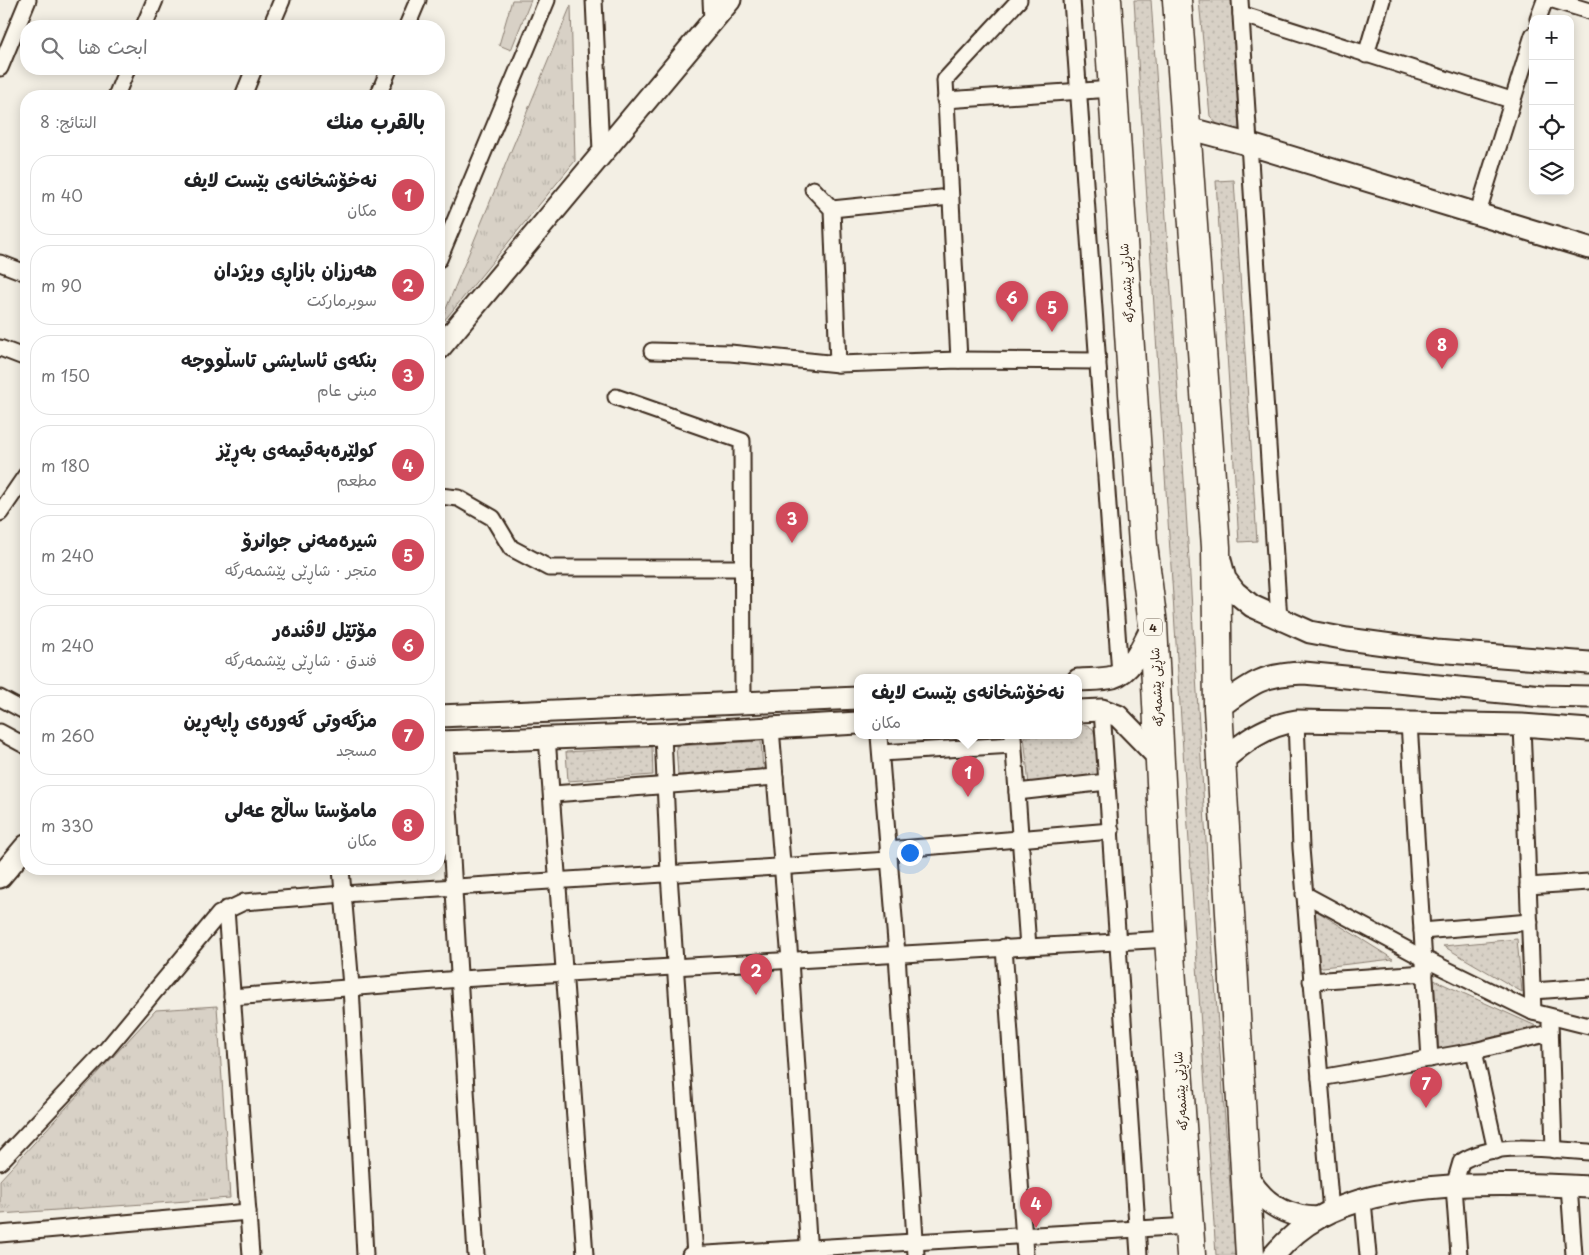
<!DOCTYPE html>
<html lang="ar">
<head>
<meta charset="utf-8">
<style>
  body { margin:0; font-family:"Playpen Sans","Playpen Sans Arabic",sans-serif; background:#f6f6f6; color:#202124; direction:rtl }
  .controls { position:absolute; right:15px; top:15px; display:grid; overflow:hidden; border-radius:10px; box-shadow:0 2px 12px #0003 }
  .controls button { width:45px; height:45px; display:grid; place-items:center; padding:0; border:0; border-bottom:1px solid #e0e0e0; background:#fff; color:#202124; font:25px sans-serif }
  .you { position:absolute; left:909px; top:852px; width:18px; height:18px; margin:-12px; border:4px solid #fff; border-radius:50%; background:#1a73e8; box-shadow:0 0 0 8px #1a73e833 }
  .badge { display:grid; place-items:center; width:32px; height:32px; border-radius:50%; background:#d1495b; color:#fff; font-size:16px; font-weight:700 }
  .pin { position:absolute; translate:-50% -41px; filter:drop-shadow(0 1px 2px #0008) }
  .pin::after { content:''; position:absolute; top:26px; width:18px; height:15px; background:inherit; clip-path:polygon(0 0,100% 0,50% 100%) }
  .popup { position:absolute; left:854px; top:674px; width:228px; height:65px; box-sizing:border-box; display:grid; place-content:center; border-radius:10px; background:#fff; filter:drop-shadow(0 1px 4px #0005); font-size:16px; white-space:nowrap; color:#757577 }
  .popup b { font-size:19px; color:#202124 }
  .popup::after { content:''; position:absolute; left:50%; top:100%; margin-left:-10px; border:10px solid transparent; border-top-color:#fff }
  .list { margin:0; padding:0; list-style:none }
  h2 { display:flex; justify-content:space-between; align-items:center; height:65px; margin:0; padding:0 20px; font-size:21px }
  h2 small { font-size:16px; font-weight:400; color:#757577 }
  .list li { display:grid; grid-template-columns:32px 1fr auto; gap:15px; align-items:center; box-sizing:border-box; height:80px; margin:0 10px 10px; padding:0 10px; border:1px solid #e0e0e0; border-radius:20px }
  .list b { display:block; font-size:19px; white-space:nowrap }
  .list p { margin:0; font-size:16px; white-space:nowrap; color:#757577 }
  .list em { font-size:16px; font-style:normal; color:#757577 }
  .icon { flex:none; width:28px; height:28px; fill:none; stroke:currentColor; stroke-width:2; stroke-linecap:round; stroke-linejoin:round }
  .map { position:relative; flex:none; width:1589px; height:1255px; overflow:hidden; direction:ltr }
  .search { position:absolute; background:#fff; box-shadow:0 2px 12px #0003; left:20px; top:20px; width:425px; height:55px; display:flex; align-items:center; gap:12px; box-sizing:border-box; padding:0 18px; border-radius:20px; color:#757577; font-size:19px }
  .panel { position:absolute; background:#fff; box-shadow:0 2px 12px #0003; left:20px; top:90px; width:425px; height:785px; border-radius:20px; direction:rtl }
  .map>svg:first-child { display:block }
  .grass { fill:#d8d1c6; stroke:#8a7e72 }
  .park { fill:url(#park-tufts); stroke:#8a7e72 }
  .garden { fill:url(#garden-dots); stroke:#8a7e72 }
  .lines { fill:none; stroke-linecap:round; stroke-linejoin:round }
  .street-casing { stroke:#3b2a1e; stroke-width:19 }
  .secondary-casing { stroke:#3b2a1e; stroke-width:25 }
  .highway-casing { stroke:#3b2a1e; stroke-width:31 }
  .street { stroke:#fbf7ec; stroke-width:15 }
  .secondary { stroke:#fbf7ec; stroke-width:21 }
  .highway { stroke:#fbf7ec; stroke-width:28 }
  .labels { text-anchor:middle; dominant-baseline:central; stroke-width:4; stroke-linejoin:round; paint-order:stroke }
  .shield { fill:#fbf7ec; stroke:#75685c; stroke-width:1 }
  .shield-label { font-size:11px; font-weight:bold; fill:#3b2a1e }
  .street-label { font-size:12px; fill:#3b2a1e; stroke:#fbf7ec }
</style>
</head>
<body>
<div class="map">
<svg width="1589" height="1255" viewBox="0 0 1589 1255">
  <defs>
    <pattern id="park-tufts" width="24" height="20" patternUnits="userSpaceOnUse" patternTransform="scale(1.25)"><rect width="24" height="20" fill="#d8d1c6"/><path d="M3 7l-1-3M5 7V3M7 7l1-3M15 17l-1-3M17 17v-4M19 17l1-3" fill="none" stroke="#bab4aa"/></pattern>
    <pattern id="garden-dots" width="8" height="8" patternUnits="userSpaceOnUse" patternTransform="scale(1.25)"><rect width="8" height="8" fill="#d8d1c6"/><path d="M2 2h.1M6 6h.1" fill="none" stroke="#bab4aa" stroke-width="1.8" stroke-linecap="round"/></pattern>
  </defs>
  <rect width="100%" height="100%" fill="#f3efe4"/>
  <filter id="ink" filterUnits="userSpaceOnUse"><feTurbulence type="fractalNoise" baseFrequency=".02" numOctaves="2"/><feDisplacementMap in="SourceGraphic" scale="10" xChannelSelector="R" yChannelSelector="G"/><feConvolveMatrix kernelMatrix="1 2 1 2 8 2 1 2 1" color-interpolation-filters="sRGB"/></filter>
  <g filter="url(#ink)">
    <polygon class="grass" points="512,0 531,0 511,50 499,45"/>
    <g class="park">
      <polygon points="571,5 575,161 439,327 439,326"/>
      <polygon points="217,1006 230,1198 0,1214 0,1180 156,1010"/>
    </g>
    <g class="garden">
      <polygon points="1134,0 1151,0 1185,494 1213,956 1235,1255 1216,1255"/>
      <polygon points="1199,0 1232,0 1239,130 1218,125 1210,116"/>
      <polygon points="1234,180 1257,541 1239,542 1216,181"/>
      <polygon points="1078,724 1087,725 1093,729 1097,740 1100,778 1029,786 1024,736 1078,736"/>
      <polygon points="761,741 763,769 678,775 676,746"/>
      <polygon points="652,747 653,775 568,781 566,752"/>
      <polygon points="1315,910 1393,959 1314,968"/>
      <polygon points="1517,939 1522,992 1443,946"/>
      <polygon points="1434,980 1536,1026 1439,1051"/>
    </g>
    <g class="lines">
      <g class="street-casing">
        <g id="street">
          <polyline points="594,0 601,151"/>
          <polyline points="711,0 712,20"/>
          <polyline points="1072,0 1120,674"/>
          <polyline points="1240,0 1279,620"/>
          <polyline points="1553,0 1589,11"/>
          <polyline points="1241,14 1511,100"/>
          <polyline points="1538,19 1545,0"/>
          <polyline points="144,26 155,0"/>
          <polyline points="271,26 282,0"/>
          <polyline points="407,26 418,0"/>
          <polyline points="1366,55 1382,0"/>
          <polyline points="0,68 28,0"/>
          <polyline points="116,96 127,69"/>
          <polyline points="243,96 254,69"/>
          <polyline points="378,96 389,69"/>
          <polyline points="945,100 1113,89"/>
          <polyline points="813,189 832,209 838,364"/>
          <polyline points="832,209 950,197"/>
          <polyline points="1478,212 1533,35"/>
          <polyline points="439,259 547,0"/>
          <polyline points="0,263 26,273"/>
          <polyline points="0,348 26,358"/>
          <polyline points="652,351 730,353 838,364 959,360 1098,361"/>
          <polyline points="959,360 945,80 1019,0"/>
          <polyline points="616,397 742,441 743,702"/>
          <polyline points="439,496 458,498 493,518 511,548 549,568 743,568"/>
          <polyline points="0,513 26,475"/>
          <polyline points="0,698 26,712"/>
          <polyline points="1102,710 1139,1255"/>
          <polyline points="1296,721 1301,848 1331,1212"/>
          <polyline points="1409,723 1430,1059"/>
          <polyline points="1522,725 1533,1012"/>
          <polyline points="771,728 790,960 809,1255"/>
          <polyline points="0,732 26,746"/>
          <polyline points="663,734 669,874 695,1255"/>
          <polyline points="879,736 897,954 916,1255"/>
          <polyline points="1013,736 1028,947"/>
          <polyline points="547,737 585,1255"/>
          <polyline points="445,742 476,1255"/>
          <polyline points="881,753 1013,745"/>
          <polyline points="1017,792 1107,782"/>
          <polyline points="553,794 775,777"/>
          <polyline points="888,850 1111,831"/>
          <polyline points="341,869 351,986 365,1255"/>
          <polyline points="1528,886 1589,882"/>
          <polyline points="1304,894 1423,958 1533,1012 1589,1026"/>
          <polyline points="226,909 251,1255"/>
          <polyline points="1422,931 1530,922"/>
          <polyline points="1004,947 1025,1255"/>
          <polyline points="1311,981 1425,973"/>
          <polyline points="1533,991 1589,987"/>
          <polyline points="232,997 460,979 1169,939"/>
          <polyline points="1550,1023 1554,1150"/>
          <polyline points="1474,1051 1496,1151"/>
          <polyline points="1320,1078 1474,1051 1550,1033"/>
          <polyline points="0,1162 106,1050 219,914 244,902 343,894 889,860"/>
          <polyline points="1569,1186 1574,1255"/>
          <polyline points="1363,1201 1368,1255"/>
          <polyline points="0,1234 248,1212"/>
          <polyline points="690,1255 1189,1226"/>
          <path d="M1459,1255l-5,-69 7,-24c35,-22 88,-12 128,-10"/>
        </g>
      </g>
      <g class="secondary-casing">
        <g id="secondary">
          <polyline points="1187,128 1251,145 1589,248"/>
          <polyline points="439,349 730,0"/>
          <polyline points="1220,560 1225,579 1235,592 1252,606 1310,632 1347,639 1436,651 1589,663"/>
          <path d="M1078,680c12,-1 24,0 35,-3 20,-6 31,-35 40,-52"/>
          <path d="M1218,708c33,-24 44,-34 86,-35l238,23 47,1"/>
          <polyline points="1078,711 1102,710 1118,716 1159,758"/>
          <polyline points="439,716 858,698"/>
          <polyline points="439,742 663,734 858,723"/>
          <path d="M1222,761c23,-20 43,-35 74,-40l226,4 67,5"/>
          <polyline points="0,877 26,846"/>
          <path d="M1245,1171c14,30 39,46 72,47"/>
          <path d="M1274,1255c12,-14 27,-28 44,-37 70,-40 192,-35 271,-31"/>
        </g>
      </g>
      <g class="highway-casing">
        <g id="highway">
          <polyline points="1107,0 1143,545 1153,625 1169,939 1191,1255"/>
          <polyline points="1177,0 1216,547 1218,708 1250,1255"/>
        </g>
      </g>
      <use href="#street" class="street"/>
      <use href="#secondary" class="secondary"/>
      <use href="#highway" class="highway"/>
    </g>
  </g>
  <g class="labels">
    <rect class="shield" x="1144" y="618.5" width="18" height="17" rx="4"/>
    <g class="shield-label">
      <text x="1153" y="627">4</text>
    </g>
    <g class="street-label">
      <text transform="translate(1126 283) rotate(-94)">شاڕێی پێشمەرگە</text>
      <text transform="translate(1156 687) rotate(-93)">شاڕێی پێشمەرگە</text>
      <text transform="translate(1180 1091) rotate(-94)">شاڕێی پێشمەرگە</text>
    </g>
  </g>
</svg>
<div class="controls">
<button>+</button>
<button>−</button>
<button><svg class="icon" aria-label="locate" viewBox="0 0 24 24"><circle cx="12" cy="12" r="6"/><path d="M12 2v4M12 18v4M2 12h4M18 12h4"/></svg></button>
<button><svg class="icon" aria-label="layers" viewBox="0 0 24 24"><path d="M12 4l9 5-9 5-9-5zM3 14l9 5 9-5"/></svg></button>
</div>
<div class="you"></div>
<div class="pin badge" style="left:968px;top:797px">1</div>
<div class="popup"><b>نەخۆشخانەی بێست لایف</b>مكان</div>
<div class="pin badge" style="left:756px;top:995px">2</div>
<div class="pin badge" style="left:792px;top:543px">3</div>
<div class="pin badge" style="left:1036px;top:1228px">4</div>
<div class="pin badge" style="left:1052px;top:332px">5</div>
<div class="pin badge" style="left:1012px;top:322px">6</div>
<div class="pin badge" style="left:1426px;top:1108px">7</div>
<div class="pin badge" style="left:1442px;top:369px">8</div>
<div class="search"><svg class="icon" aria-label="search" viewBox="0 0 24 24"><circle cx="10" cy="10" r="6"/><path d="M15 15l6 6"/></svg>ابحث هنا</div>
<section class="panel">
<h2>بالقرب منك<small>النتائج: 8</small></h2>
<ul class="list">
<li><span class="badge">1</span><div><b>نەخۆشخانەی بێست لایف</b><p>مكان</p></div><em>40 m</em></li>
<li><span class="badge">2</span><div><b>ھەرزان بازاڕی ویژدان</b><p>سوبرماركت</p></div><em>90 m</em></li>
<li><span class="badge">3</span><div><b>بنکەی ئاسایشی تاسڵووجە</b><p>مبنى عام</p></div><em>150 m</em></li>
<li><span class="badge">4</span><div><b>کولێرەبەقیمەی بەڕێز</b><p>مطعم</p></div><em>180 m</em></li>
<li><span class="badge">5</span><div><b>شیرەمەنی جوانرۆ</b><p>متجر · شاڕێی پێشمەرگە</p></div><em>240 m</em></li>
<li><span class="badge">6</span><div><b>مۆتێل لاڤندەر</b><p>فندق · شاڕێی پێشمەرگە</p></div><em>240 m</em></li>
<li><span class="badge">7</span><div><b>مزگەوتی گەورەی ڕاپەڕین</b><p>مسجد</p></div><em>260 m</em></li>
<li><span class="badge">8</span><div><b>مامۆستا ساڵح عەلی</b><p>مكان</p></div><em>330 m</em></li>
</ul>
</section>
</div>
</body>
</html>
